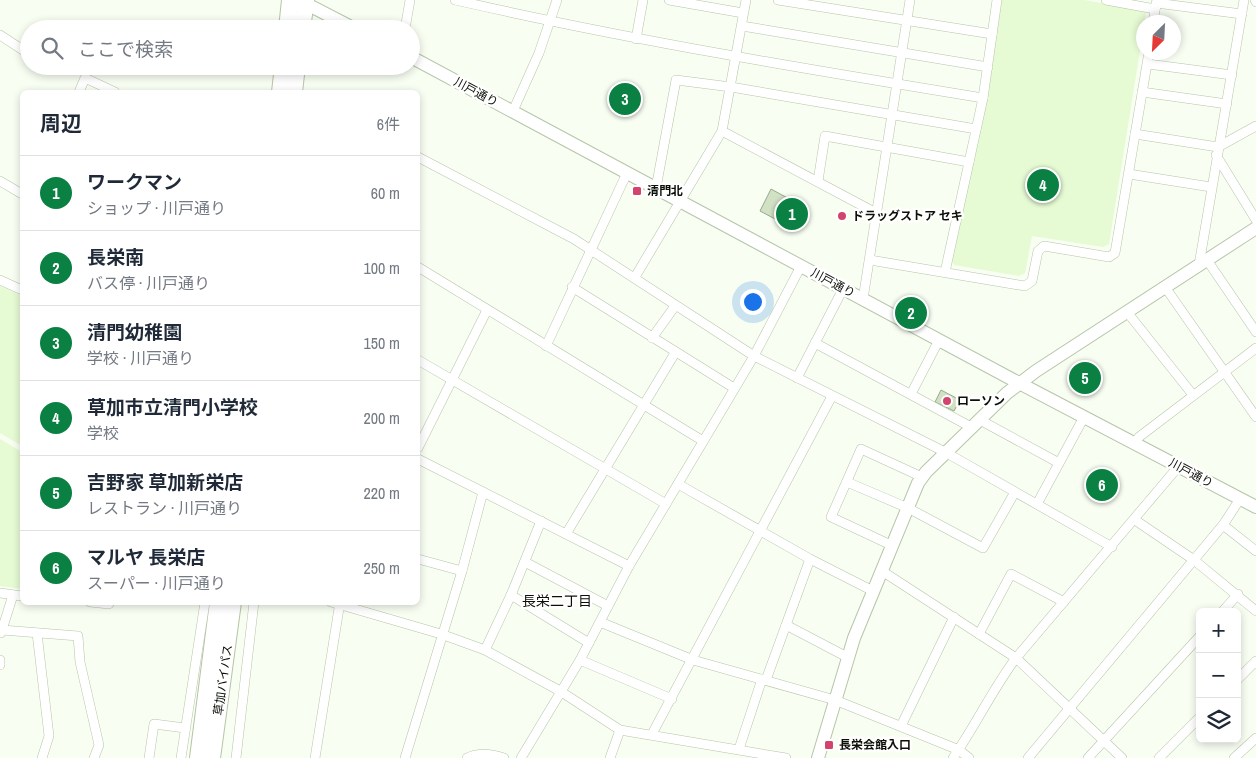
<!DOCTYPE html>
<html lang="ja">
<head>
<meta charset="utf-8">
<style>
  body { margin:0; font-family:"Archivo Narrow","Noto Sans JP",sans-serif; background:#f6f6f7; color:#1f2937 }
  .controls { position:absolute; right:15px; bottom:15px; display:grid; overflow:hidden; border-radius:8px; box-shadow:0 2px 8px #0003 }
  .controls button { width:45px; height:45px; display:grid; place-items:center; padding:0; border:0; border-bottom:1px solid #e0e1e3; background:#fff; color:#1f2937; font:25px sans-serif }
  .compass { position:absolute; left:1136px; top:15px; width:45px; height:45px; border-radius:50%; background:#fff; box-shadow:0 2px 8px #0003; rotate:204deg }
  .you { position:absolute; left:752px; top:301px; width:18px; height:18px; margin:-12px; border:4px solid #fff; border-radius:50%; background:#1a73e8; box-shadow:0 0 0 8px #1a73e833 }
  .badge { display:grid; place-items:center; width:32px; height:32px; border-radius:50%; background:#0b8043; color:#fff; font-size:16px; font-weight:700 }
  .pin { position:absolute; translate:-50% -50%; border:2px solid #fff; box-shadow:0 1px 5px #0006 }
  .list { margin:0; padding:0; list-style:none }
  h2 { display:flex; justify-content:space-between; align-items:center; height:65px; margin:0; padding:0 20px; font-size:21px }
  h2 small { font-size:16px; font-weight:400; color:#747a83 }
  .list li { display:grid; grid-template-columns:32px 1fr auto; gap:15px; align-items:center; box-sizing:border-box; height:75px; padding:0 20px; border-top:1px solid #e0e1e3 }
  .list b { display:block; font-size:19px; white-space:nowrap }
  .list p { margin:0; font-size:16px; white-space:nowrap; color:#747a83 }
  .list em { font-size:16px; font-style:normal; color:#747a83 }
  .icon { flex:none; width:28px; height:28px; fill:none; stroke:currentColor; stroke-width:2; stroke-linecap:round; stroke-linejoin:round }
  .map { position:relative; flex:none; width:1256px; height:758px; overflow:hidden }
  .search { position:absolute; background:#fff; box-shadow:0 2px 8px #0003; left:20px; top:20px; width:400px; height:55px; display:flex; align-items:center; gap:12px; box-sizing:border-box; padding:0 18px; border-radius:28px; color:#747a83; font-size:19px }
  .panel { position:absolute; background:#fff; box-shadow:0 2px 8px #0003; left:20px; top:90px; width:400px; height:515px; border-radius:8px }
  .map>svg:first-child { display:block }
  .built { fill:#e6fad4 }
  .building { fill:#d1e1c3; stroke:#9aa98c }
  .lines { fill:none; stroke-linecap:round; stroke-linejoin:round }
  .street-casing { stroke:#b6c5a8; stroke-width:10 }
  .secondary-casing { stroke:#b6c5a8; stroke-width:14 }
  .highway-casing { stroke:#b6c5a8; stroke-width:18 }
  .street { stroke:#fff; stroke-width:9 }
  .secondary { stroke:#fff; stroke-width:12 }
  .highway { stroke:#fff; stroke-width:16 }
  .poi-dot { fill:#d2446d; stroke:#fff; stroke-width:2 }
  .labels { text-anchor:middle; dominant-baseline:central; stroke-width:5; stroke-linejoin:round; paint-order:stroke }
  .street-label { font-size:12px; fill:#0b1007; stroke:#fff }
  .poi-label { font-size:12px; font-weight:bold; fill:#0b1007; stroke:#fff; text-anchor:start }
  .neighbourhood-label { font-size:14px; fill:#0b1007; stroke:#fff }
</style>
</head>
<body>
<div class="map">
<svg width="1256" height="758" viewBox="0 0 1256 758">
  <rect width="100%" height="100%" fill="#f8fef2"/>
  <g class="built">
    <polygon points="1002,0 1084,0 1142,10 1146,13 1109,244 1103,247 1032,236 1025,273 1019,276 954,265 951,261 980,134"/>
    <polygon points="0,286 22,296 22,446 0,433"/>
    <polygon points="0,439 22,452 22,589 0,586"/>
  </g>
  <g class="building">
    <polygon points="771,189 806,208 794,229 760,211"/>
    <polygon points="941,390 960,400 954,411 935,402"/>
  </g>
  <g class="lines">
    <g class="street-casing">
      <g id="street">
        <path d="M455,0c175,40 351,69 528,98"/>
        <polyline points="669,0 743,13"/>
        <polyline points="778,0 992,34"/>
        <polyline points="1106,0 1155,9"/>
        <polyline points="1255,0 1256,2"/>
        <polyline points="1156,3 1242,14"/>
        <polyline points="1153,22 1156,5"/>
        <polyline points="742,26 988,67"/>
        <polyline points="405,29 410,0"/>
        <polyline points="0,35 29,54"/>
        <polyline points="636,39 643,0"/>
        <polyline points="1148,64 1232,75"/>
        <polyline points="79,92 85,78 115,92"/>
        <polyline points="1142,92 1227,104"/>
        <polyline points="513,111 539,53 557,0"/>
        <polyline points="722,131 878,214"/>
        <polyline points="1135,134 1218,147 1256,126"/>
        <polyline points="1216,155 1256,220"/>
        <polyline points="418,157 574,239 754,356 945,452 1112,547"/>
        <polyline points="1129,174 1211,187"/>
        <polyline points="0,181 22,194"/>
        <polyline points="818,181 825,136 969,162"/>
        <polyline points="656,188 676,80 731,87 976,129"/>
        <polyline points="870,260 1025,286 1032,281 1038,251 1044,246 1109,257 1115,253 1149,52"/>
        <polyline points="1207,260 1256,332"/>
        <polyline points="1199,265 1244,0"/>
        <polyline points="418,267 703,441"/>
        <polyline points="945,272 983,98 997,0"/>
        <polyline points="635,277 722,131 746,0"/>
        <polyline points="0,280 22,290"/>
        <polyline points="572,287 734,388"/>
        <polyline points="1165,287 1256,417"/>
        <polyline points="863,299 910,0"/>
        <polyline points="1127,312 1193,395"/>
        <polyline points="652,338 675,306"/>
        <polyline points="815,343 971,427"/>
        <polyline points="546,346 627,173"/>
        <polyline points="418,360 666,504"/>
        <polyline points="797,378 843,289"/>
        <polyline points="911,394 939,340"/>
        <polyline points="980,420 1059,463"/>
        <polyline points="1135,443 1139,437 1256,348"/>
        <polyline points="418,448 487,310"/>
        <polyline points="418,459 629,566"/>
        <polyline points="847,482 908,508 983,548 1015,492"/>
        <polyline points="678,484 810,559 873,591"/>
        <polyline points="1037,504 1084,417"/>
        <polyline points="1135,520 1194,560 1256,611"/>
        <polyline points="1223,525 1256,551"/>
        <polyline points="566,534 675,353"/>
        <polyline points="893,546 831,517 861,449 922,477"/>
        <polyline points="418,559 462,571"/>
        <polyline points="525,562 608,606"/>
        <polyline points="882,571 1016,658 1122,758"/>
        <polyline points="0,593 22,596"/>
        <polyline points="511,595 589,643"/>
        <polyline points="90,602 109,604 110,602"/>
        <polyline points="331,602 441,634 485,650 560,691 620,730 786,758"/>
        <polyline points="1222,612 1238,594"/>
        <polyline points="600,622 693,660 835,700 959,750 969,758"/>
        <polyline points="786,625 847,657"/>
        <polyline points="2,630 78,636 80,662 99,745 94,758"/>
        <polyline points="1,633 13,595"/>
        <polyline points="37,633 49,736 42,758"/>
        <polyline points="979,634 1011,574 1064,602"/>
        <polyline points="485,650 511,595 541,521"/>
        <polyline points="0,660 0,665"/>
        <polyline points="580,660 672,699"/>
        <polyline points="766,680 810,559"/>
        <polyline points="1237,680 1256,661"/>
        <polyline points="901,726 954,617"/>
        <polyline points="652,734 832,396"/>
        <polyline points="739,749 762,679"/>
        <polyline points="149,758 154,724 185,728"/>
        <polyline points="181,758 205,602"/>
        <polyline points="236,758 254,602"/>
        <polyline points="315,758 340,602"/>
        <polyline points="405,758 462,571 483,492"/>
        <path d="M467,758c12,-6 25,-4 37,0"/>
        <polyline points="521,758 580,660 629,566 754,356 801,266"/>
        <polyline points="610,758 620,730"/>
        <path d="M953,758c23,-33 39,-68 63,-100l162,-191"/>
        <polyline points="1028,758 1223,525 1240,499"/>
        <polyline points="1088,758 1200,636"/>
        <polyline points="1159,758 1200,717"/>
        <polyline points="1234,758 1256,738"/>
      </g>
    </g>
    <g class="secondary-casing">
      <g id="secondary">
        <polyline points="299,0 355,29"/>
        <polyline points="411,57 1019,383 1256,507"/>
        <polyline points="818,758 854,638 918,483 926,472 1007,393 1036,371 1256,228"/>
      </g>
    </g>
    <g class="highway-casing">
      <g id="highway">
        <polyline points="287,29 290,0"/>
        <polyline points="302,29 306,0"/>
        <polyline points="280,92 283,66"/>
        <polyline points="294,92 297,66"/>
        <polyline points="198,758 218,602"/>
        <polyline points="212,758 233,602"/>
      </g>
    </g>
    <use href="#street" class="street"/>
    <use href="#secondary" class="secondary"/>
    <use href="#highway" class="highway"/>
  </g>
  <g class="poi-dot">
    <rect x="632" y="186" width="10" height="10" rx="2.5"/>
    <circle cx="842" cy="216" r="5"/>
    <circle cx="947" cy="401" r="5"/>
    <rect x="824" y="740" width="10" height="10" rx="2.5"/>
  </g>
  <g class="labels">
    <g class="street-label">
      <text transform="translate(476 92) rotate(28)">川戸通り</text>
      <text transform="translate(833 283) rotate(28)">川戸通り</text>
      <text transform="translate(1191 473) rotate(28)">川戸通り</text>
      <text transform="translate(223 680) rotate(-82)">草加バイパス</text>
    </g>
    <g class="poi-label">
      <text x="647" y="191">清門北</text>
      <text x="852" y="216">ドラッグストア セキ</text>
      <text x="957" y="401">ローソン</text>
      <text x="839" y="745">長栄会館入口</text>
    </g>
    <g class="neighbourhood-label">
      <text x="557" y="601">長栄二丁目</text>
    </g>
  </g>
</svg>
<div class="controls">
<button>+</button>
<button>−</button>
<button><svg class="icon" aria-label="layers" viewBox="0 0 24 24"><path d="M12 4l9 5-9 5-9-5zM3 14l9 5 9-5"/></svg></button>
</div>
<svg class="compass" viewBox="-18 -18 36 36"><path d="M0-13l5 13h-10z" fill="#e53935"/><path d="M0 13l5-13h-10z" fill="#747a83"/></svg>
<div class="you"></div>
<div class="pin badge" style="left:792px;top:214px">1</div>
<div class="pin badge" style="left:911px;top:313px">2</div>
<div class="pin badge" style="left:625px;top:99px">3</div>
<div class="pin badge" style="left:1043px;top:185px">4</div>
<div class="pin badge" style="left:1085px;top:378px">5</div>
<div class="pin badge" style="left:1102px;top:485px">6</div>
<div class="search"><svg class="icon" aria-label="search" viewBox="0 0 24 24"><circle cx="10" cy="10" r="6"/><path d="M15 15l6 6"/></svg>ここで検索</div>
<section class="panel">
<h2>周辺<small>6件</small></h2>
<ul class="list">
<li><span class="badge">1</span><div><b>ワークマン</b><p>ショップ · 川戸通り</p></div><em>60 m</em></li>
<li><span class="badge">2</span><div><b>長栄南</b><p>バス停 · 川戸通り</p></div><em>100 m</em></li>
<li><span class="badge">3</span><div><b>清門幼稚園</b><p>学校 · 川戸通り</p></div><em>150 m</em></li>
<li><span class="badge">4</span><div><b>草加市立清門小学校</b><p>学校</p></div><em>200 m</em></li>
<li><span class="badge">5</span><div><b>吉野家 草加新栄店</b><p>レストラン · 川戸通り</p></div><em>220 m</em></li>
<li><span class="badge">6</span><div><b>マルヤ 長栄店</b><p>スーパー · 川戸通り</p></div><em>250 m</em></li>
</ul>
</section>
</div>
</body>
</html>
